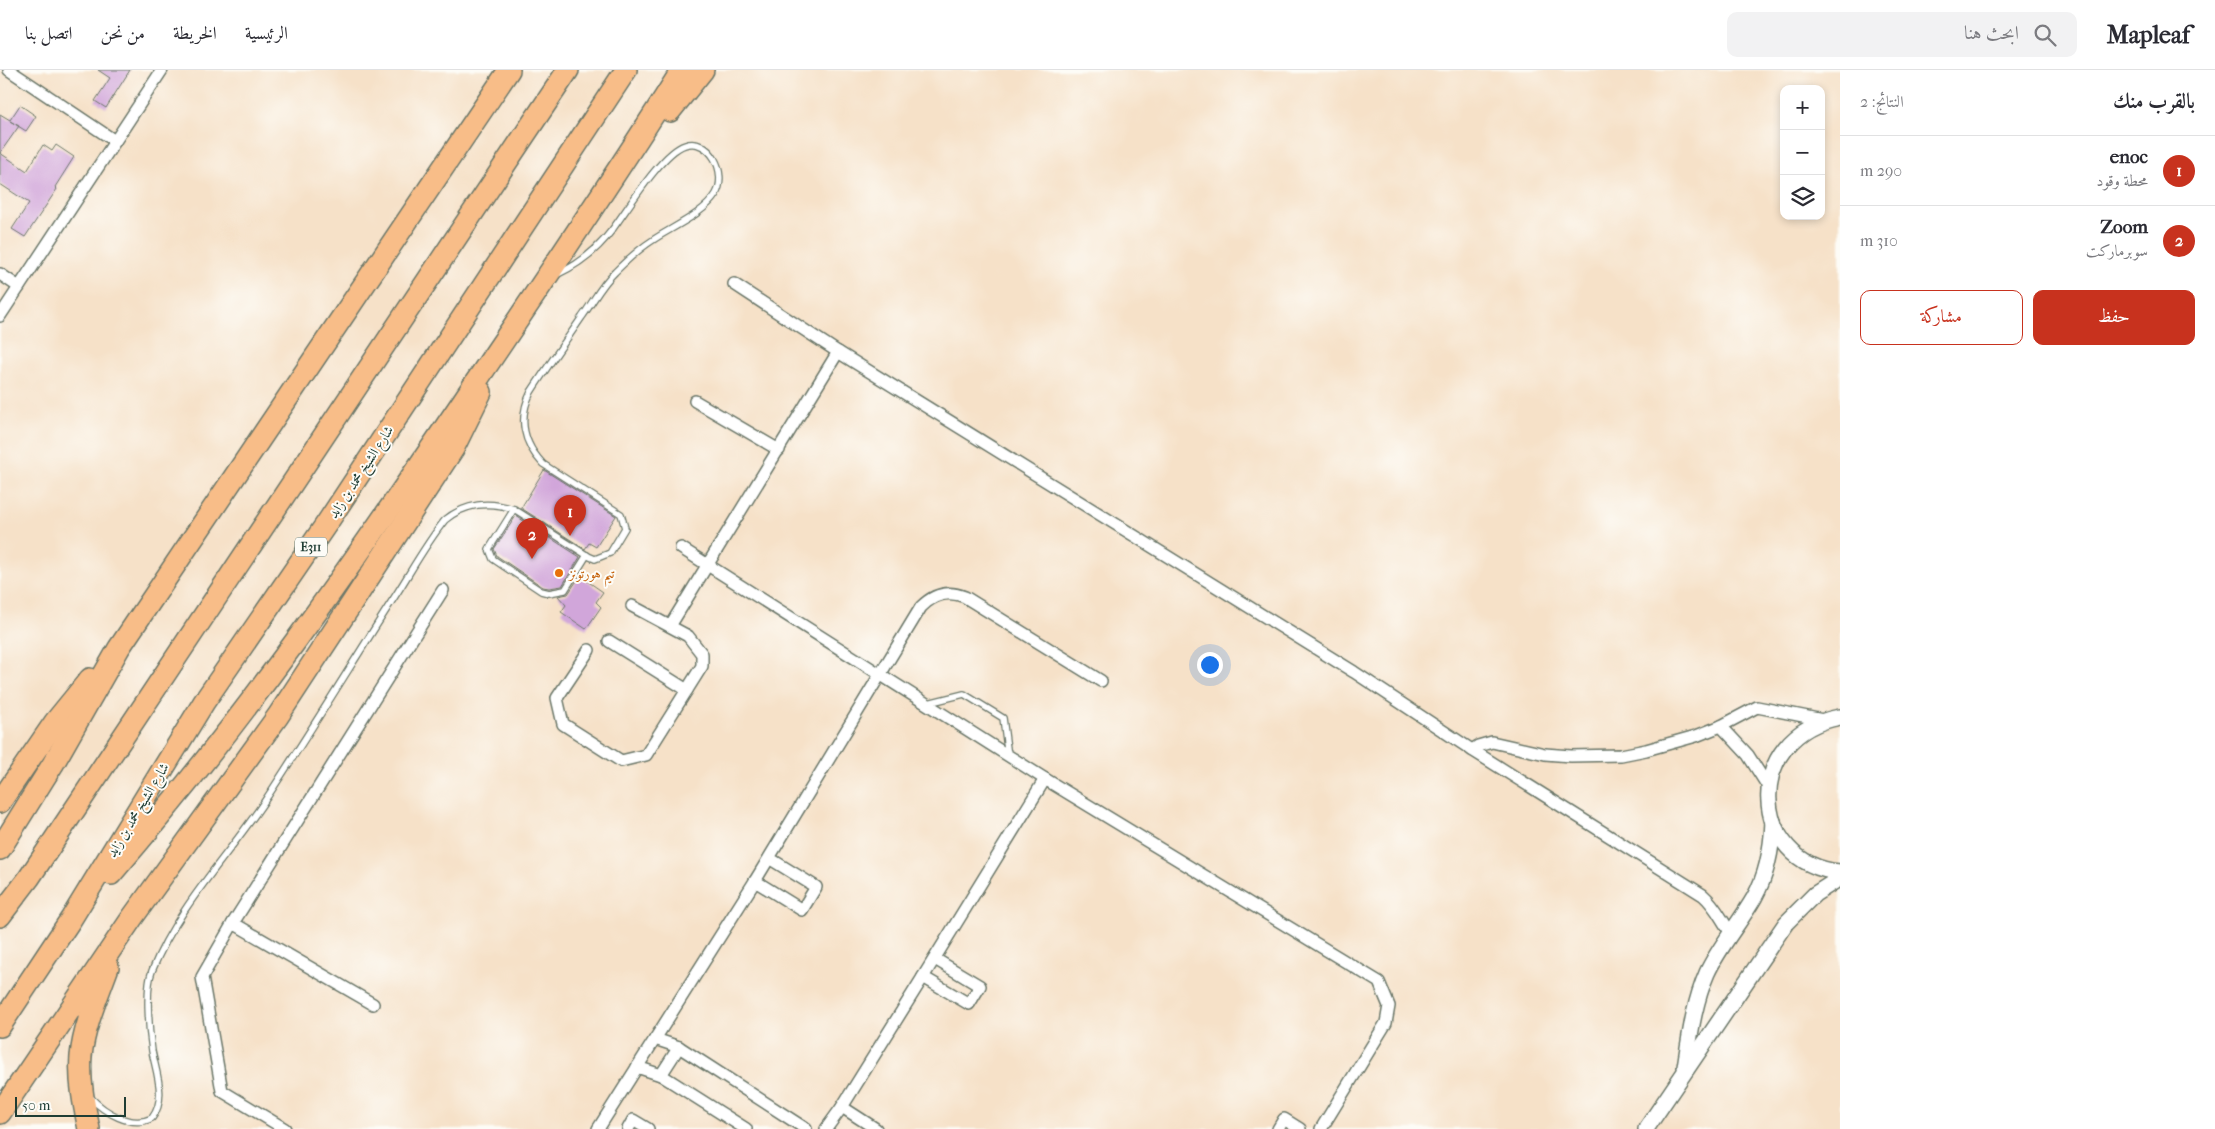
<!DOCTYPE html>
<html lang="ar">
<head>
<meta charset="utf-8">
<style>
  body { margin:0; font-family:"IM FELL French Canon",Amiri,serif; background:#f2f2f3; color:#2b2b33; direction:rtl }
  .controls { position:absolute; right:15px; top:15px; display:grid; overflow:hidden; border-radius:10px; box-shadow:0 2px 8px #0003 }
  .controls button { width:45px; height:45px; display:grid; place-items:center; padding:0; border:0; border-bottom:1px solid #e1e1e2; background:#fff; color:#2b2b33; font:25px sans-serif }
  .scale { position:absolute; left:15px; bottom:12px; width:111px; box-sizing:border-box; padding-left:5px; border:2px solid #1f3d34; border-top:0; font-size:14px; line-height:18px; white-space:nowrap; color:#1f3d34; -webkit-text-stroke:4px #fdfcf7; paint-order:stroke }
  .you { position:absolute; left:1209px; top:594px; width:18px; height:18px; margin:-12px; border:4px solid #fff; border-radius:50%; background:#1a73e8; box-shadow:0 0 0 8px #1a73e833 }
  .badge { display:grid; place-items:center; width:32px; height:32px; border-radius:50%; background:#c8321e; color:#fff; font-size:16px; font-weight:700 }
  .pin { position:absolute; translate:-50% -41px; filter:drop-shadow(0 1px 2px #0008) }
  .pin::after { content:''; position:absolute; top:26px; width:18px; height:15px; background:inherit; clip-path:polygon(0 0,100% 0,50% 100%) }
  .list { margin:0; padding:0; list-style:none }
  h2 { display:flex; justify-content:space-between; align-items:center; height:65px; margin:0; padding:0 20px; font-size:21px }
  h2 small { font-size:16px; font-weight:400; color:#7c7c81 }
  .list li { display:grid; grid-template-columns:32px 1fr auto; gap:15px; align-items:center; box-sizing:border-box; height:70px; padding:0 20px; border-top:1px solid #e1e1e2 }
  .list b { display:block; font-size:19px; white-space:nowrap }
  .list p { margin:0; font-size:16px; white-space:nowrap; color:#7c7c81 }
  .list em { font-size:16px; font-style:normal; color:#7c7c81 }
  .actions { display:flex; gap:10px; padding:15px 20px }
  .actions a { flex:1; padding:11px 0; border:1px solid #c8321e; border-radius:10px; text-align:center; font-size:18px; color:#c8321e }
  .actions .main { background:#c8321e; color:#fff }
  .icon { flex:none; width:28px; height:28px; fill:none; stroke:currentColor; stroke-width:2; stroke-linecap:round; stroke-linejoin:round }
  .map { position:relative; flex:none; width:1840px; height:1059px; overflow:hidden; direction:ltr }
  header { display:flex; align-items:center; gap:30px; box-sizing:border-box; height:70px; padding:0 25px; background:#fff; border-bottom:1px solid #e1e1e2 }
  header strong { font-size:24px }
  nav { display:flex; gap:28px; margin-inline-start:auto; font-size:18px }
  .search { width:350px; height:45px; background:#f2f2f3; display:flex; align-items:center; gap:12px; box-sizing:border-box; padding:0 18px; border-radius:10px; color:#7c7c81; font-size:19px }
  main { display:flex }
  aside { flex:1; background:#fff }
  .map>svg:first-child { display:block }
  .building { fill:#d1a6da }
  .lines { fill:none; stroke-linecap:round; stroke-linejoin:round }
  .service-casing { stroke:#6a7668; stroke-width:8 }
  .minor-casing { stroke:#6a7668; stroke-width:14 }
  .tertiary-casing { stroke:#6a7668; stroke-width:18 }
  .motorway-casing { stroke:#6a7668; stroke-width:24 }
  .service { stroke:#fff; stroke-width:5.5 }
  .minor { stroke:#fff; stroke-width:11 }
  .tertiary { stroke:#fff; stroke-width:15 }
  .motorway { stroke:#f8bd88; stroke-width:21 }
  .food-dot { fill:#e8710a; stroke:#fdfcf7; stroke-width:2 }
  .labels { text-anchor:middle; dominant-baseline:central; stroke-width:4; stroke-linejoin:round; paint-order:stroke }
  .shield { fill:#fdfcf7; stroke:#62766e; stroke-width:1 }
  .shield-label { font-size:12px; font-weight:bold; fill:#1f3d34 }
  .street-label { font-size:14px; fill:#1f3d34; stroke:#fdfcf7 }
  .food-label { font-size:14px; fill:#c56008; stroke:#fdfcf7; text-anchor:start }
</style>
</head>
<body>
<header>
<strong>Mapleaf</strong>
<div class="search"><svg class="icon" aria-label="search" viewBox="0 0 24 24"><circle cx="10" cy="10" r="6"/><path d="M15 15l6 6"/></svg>ابحث هنا</div>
<nav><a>الرئيسية</a><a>الخريطة</a><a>من نحن</a><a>اتصل بنا</a></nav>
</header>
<main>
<aside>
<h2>بالقرب منك<small>النتائج: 2</small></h2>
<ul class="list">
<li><span class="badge">1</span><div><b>enoc</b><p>محطة وقود</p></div><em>290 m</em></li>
<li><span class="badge">2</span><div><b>Zoom</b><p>سوبرماركت</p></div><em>310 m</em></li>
</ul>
<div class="actions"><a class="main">حفظ</a><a>مشاركة</a></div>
</aside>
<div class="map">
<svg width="1840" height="1059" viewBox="0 0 1840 1059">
  <rect width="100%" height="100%" fill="#fdfcf7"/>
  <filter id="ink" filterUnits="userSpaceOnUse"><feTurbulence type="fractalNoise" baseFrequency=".02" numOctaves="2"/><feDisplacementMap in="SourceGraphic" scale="10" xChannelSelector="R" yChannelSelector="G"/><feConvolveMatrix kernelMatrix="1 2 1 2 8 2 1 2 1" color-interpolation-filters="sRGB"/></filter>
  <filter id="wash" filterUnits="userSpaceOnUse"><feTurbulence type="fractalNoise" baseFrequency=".0096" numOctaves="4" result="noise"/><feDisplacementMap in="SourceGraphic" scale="20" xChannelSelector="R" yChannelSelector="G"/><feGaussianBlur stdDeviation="1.12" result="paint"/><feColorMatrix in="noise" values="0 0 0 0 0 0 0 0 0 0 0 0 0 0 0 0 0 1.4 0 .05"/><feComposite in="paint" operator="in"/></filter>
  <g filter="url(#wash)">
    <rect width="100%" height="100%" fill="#f6e1c8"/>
    <g id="blocks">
      <g class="building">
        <polygon points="98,0 130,0 106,38 95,31 110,8"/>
        <polygon points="20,35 36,46 26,61 10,51 19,56 0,83 27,101 43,75 52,81 56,75 74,87 55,117 57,119 25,167 12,159 29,133 0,114 0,44 10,50"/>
        <polygon points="544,400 616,446 596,477 589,473 585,479 521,438"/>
        <polygon points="516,446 580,487 562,516 549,518 543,517 497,486 494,479"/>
        <polygon points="580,506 603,522 596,532 601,537 586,559 561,542 566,535 558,526 568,524"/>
      </g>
    </g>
  </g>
  <g filter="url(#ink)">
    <use href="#blocks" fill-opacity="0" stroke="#6a7668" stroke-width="1"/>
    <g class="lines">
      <g class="service-casing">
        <g id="service">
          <polyline points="514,439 489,479 493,489 541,521 549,523 565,520 587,485"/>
          <polyline points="928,633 964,624 1003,648 1008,686"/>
          <path d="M90,1027c14,15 41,32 62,21 15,-19 4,-46 0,-67 -3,-19 -7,-62 0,-80 25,-63 75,-114 112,-169 43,-65 84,-132 126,-198 18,-27 34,-58 55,-84 21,-17 43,-19 69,-11l74,47 7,3 15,-6 15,-25 -4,-14 -78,-50c-20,-21 -25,-46 -12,-72 16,-25 34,-50 51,-75 11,-15 19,-32 33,-45 12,-12 24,-23 38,-32 19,-13 51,-26 63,-46 12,-21 -6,-57 -31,-49 -23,7 -58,65 -73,85 -14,19 -34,35 -56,45"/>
        </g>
      </g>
      <g class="minor-casing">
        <g id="minor">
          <polyline points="9,0 115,71"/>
          <polyline points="0,204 19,217"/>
          <path d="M734,214l104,68 516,320 118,78 231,145c14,12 18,25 28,38"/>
          <polyline points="0,246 162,0"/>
          <polyline points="695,331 779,380"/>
          <polyline points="681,478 1045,709 1379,912 1389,936 1386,953 1321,1059"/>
          <polyline points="670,556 838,282"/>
          <polyline points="609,571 687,620"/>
          <polyline points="589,580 557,628 563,654 621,691 646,685 702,596 702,584 688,566 632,536"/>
          <polyline points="1721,656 1748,685 1769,718"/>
          <polyline points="1472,680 1478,676 1492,672 1545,684 1571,686 1621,685 1646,680 1696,666 1721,656 1757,637 1823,650"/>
          <path d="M769,788l47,29 -14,23 -47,-29 166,-274c13,-13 27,-17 44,-10l136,84"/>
          <polyline points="233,853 202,907 222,1021 285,1059"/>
          <path d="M935,889l45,27 -11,18 -46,-27c41,-66 81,-132 122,-198"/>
          <polyline points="373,934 233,853 443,520"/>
          <polyline points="655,969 679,977 806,1059"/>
          <polyline points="637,997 661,1005 679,977"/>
          <polyline points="661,1005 746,1059"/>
          <polyline points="842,1037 923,907"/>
          <polyline points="598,1059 755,811"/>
          <polyline points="628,1059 633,1050 648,1059"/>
          <polyline points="826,1059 842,1037 876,1059"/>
          <polyline points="1278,1059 1284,1049 1300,1059"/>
        </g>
      </g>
      <g class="tertiary-casing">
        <g id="tertiary">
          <path d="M1840,647c-99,18 -91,147 0,155"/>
          <path d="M1685,997c5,-32 9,-64 22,-94 12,-26 32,-49 47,-75 13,-23 18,-51 19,-77"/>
          <polyline points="1646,1059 1786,853 1815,824 1840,808"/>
        </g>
      </g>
      <g class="motorway-casing">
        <g id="motorway">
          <polyline points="670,41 703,0"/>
          <polyline points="0,732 55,652 90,609"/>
          <polyline points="0,779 53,694 119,578 509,0"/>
          <path d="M111,804c129,-148 242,-310 352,-473 74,-110 149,-219 219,-331"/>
          <polyline points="0,846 29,808 568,0"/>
          <polyline points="0,956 71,849 204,632 327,453 626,0"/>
          <polyline points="0,1043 132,848 278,646 453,379 481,322"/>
          <path d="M89,1059c-5,-24 -10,-48 -8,-73 3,-30 17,-61 27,-89"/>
        </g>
      </g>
      <use href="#service" class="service"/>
      <use href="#minor" class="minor"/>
      <use href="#tertiary" class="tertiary"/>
      <use href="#motorway" class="motorway"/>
    </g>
  </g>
  <circle class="food-dot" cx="559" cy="503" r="5"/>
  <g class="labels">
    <rect class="shield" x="295" y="467.5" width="32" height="19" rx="4"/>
    <g class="shield-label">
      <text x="311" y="477">E311</text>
    </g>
    <g class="street-label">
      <text transform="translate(361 402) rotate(-57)">شارع الشيخ محمد بن زايد</text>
      <text transform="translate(138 740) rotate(-59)">شارع الشيخ محمد بن زايد</text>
    </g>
    <g class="food-label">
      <text x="569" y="503">تيم هورتونز</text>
    </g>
  </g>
</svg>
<div class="controls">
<button>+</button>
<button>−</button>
<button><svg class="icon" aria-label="layers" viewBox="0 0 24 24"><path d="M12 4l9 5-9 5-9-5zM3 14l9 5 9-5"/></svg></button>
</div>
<div class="scale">50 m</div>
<div class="you"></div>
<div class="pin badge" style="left:570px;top:466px">1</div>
<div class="pin badge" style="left:532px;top:489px">2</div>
</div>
</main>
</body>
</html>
